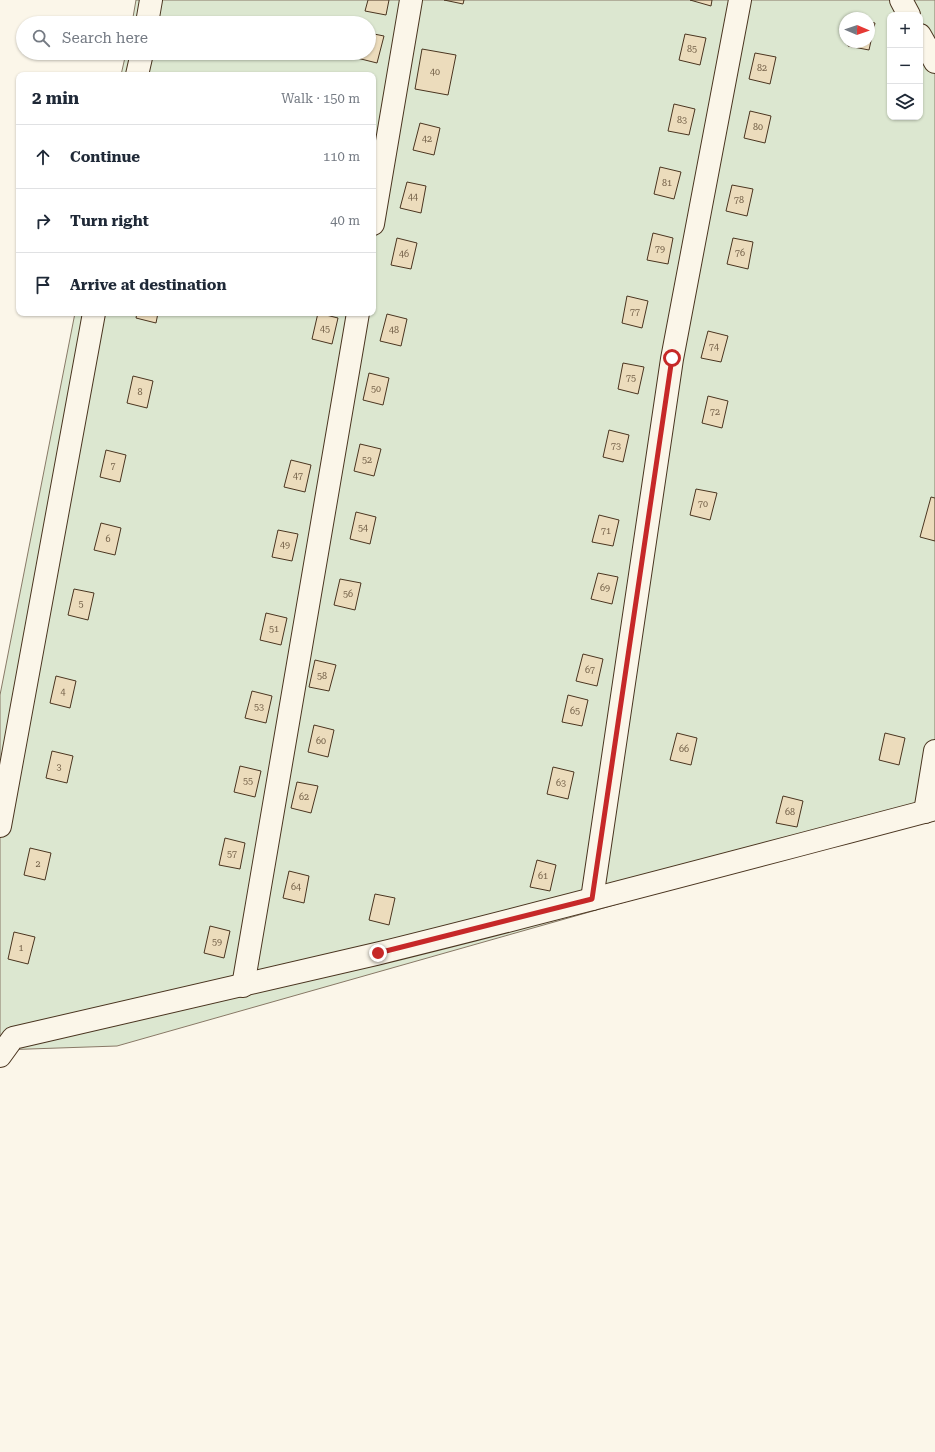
<!DOCTYPE html>
<html lang="en">
<head>
<meta charset="utf-8">
<style>
  body { margin:0; font-family:"Roboto Serif",serif; background:#f6f6f7; color:#1f2937 }
  .controls { position:absolute; right:12px; top:12px; display:grid; overflow:hidden; border-radius:8px; box-shadow:0 1px 3px #0004 }
  .controls button { width:36px; height:36px; display:grid; place-items:center; padding:0; border:0; border-bottom:1px solid #e0e1e3; background:#fff; color:#1f2937; font:20px sans-serif }
  .compass { position:absolute; left:839px; top:12px; width:36px; height:36px; border-radius:50%; background:#fff; box-shadow:0 1px 3px #0004; rotate:92deg }
  .stop { position:absolute; width:12px; height:12px; margin:-9px; border:3px solid #c62828; border-radius:50%; background:#fff }
  .stop.end { background:#c62828; border-color:#fff; box-shadow:0 1px 4px #0008 }
  .list { margin:0; padding:0; list-style:none }
  h2 { display:flex; justify-content:space-between; align-items:center; height:52px; margin:0; padding:0 16px; font-size:17px }
  h2 small { font-size:13px; font-weight:400; color:#747a83 }
  .list li { display:grid; grid-template-columns:26px 1fr auto; gap:12px; align-items:center; box-sizing:border-box; height:64px; padding:0 16px; border-top:1px solid #e0e1e3 }
  .list b { display:block; font-size:15px; white-space:nowrap }
  .list em { font-size:13px; font-style:normal; color:#747a83 }
  .icon { flex:none; width:22px; height:22px; fill:none; stroke:currentColor; stroke-width:2; stroke-linecap:round; stroke-linejoin:round }
  .map { position:relative; flex:none; width:935px; height:1452px; overflow:hidden }
  .search { position:absolute; background:#fff; box-shadow:0 1px 3px #0004; left:16px; top:16px; width:360px; height:44px; display:flex; align-items:center; gap:10px; box-sizing:border-box; padding:0 14px; border-radius:22px; color:#747a83; font-size:15px }
  .panel { position:absolute; background:#fff; box-shadow:0 1px 3px #0004; left:16px; top:72px; width:360px; height:244px; border-radius:8px }
  .map>svg:first-child { display:block }
  .green { fill:#dce7d0; stroke:#887966; fill-rule:evenodd }
  .building { fill:#ecdcbc; stroke:#4a3520 }
  .lines { fill:none; stroke-linecap:round; stroke-linejoin:round }
  .minor-casing { stroke:#4a3520; stroke-width:24 }
  .minor { stroke:#fbf6e9; stroke-width:22 }
  .route { stroke:#c62828; stroke-width:5 }
  .labels { text-anchor:middle; dominant-baseline:central; stroke-width:3; stroke-linejoin:round; paint-order:stroke }
  .number-label { font-size:9px; fill:#725f47 }
</style>
</head>
<body>
<div class="map">
<svg width="935" height="1452" viewBox="0 0 935 1452">
  <rect width="100%" height="100%" fill="#fbf6e9"/>
  <path class="green" d="M136,0h799v814l-818,232 -117,4v-355l75,-382h298v-238h-252l5,-22h243v-30h-237zM890,15h30v102h-30zM845,18h24v24h-24z"/>
  <g class="building">
    <polygon points="368,0 389,0 386,15 365,11"/>
    <polygon points="444,0 464,0 463,4"/>
    <polygon points="690,0 712,0 711,6"/>
    <polygon points="869,22 875,23 869,50 848,46 849,42 869,42"/>
    <polygon points="369,33 384,36 377,63 357,58 358,53 369,53"/>
    <polygon points="685,34 706,38 700,65 679,60"/>
    <polygon points="422,49 456,55 448,95 415,89"/>
    <polygon points="755,53 776,57 770,84 749,79"/>
    <polygon points="674,104 695,109 689,135 668,131"/>
    <polygon points="750,111 771,116 765,143 744,138"/>
    <polygon points="420,123 440,128 434,155 413,150"/>
    <polygon points="660,167 681,172 674,199 654,194"/>
    <polygon points="407,182 426,186 421,213 400,208"/>
    <polygon points="732,185 753,189 747,216 726,211"/>
    <polygon points="653,233 673,238 668,264 647,260"/>
    <polygon points="397,238 417,243 411,269 391,265"/>
    <polygon points="733,238 753,242 748,269 727,264"/>
    <polygon points="627,296 648,301 642,328 622,323"/>
    <polygon points="137,313 158,313 156,323 136,318"/>
    <polygon points="318,313 338,318 332,344 312,339"/>
    <polygon points="387,314 407,319 401,346 380,341"/>
    <polygon points="708,331 728,336 721,362 701,358"/>
    <polygon points="623,363 644,367 638,394 618,389"/>
    <polygon points="369,373 389,378 383,405 363,400"/>
    <polygon points="133,376 153,381 147,408 127,403"/>
    <polygon points="708,396 728,401 722,428 702,423"/>
    <polygon points="609,430 629,435 623,462 603,457"/>
    <polygon points="360,444 381,449 374,476 354,471"/>
    <polygon points="106,450 126,455 120,482 100,477"/>
    <polygon points="291,460 311,465 305,492 284,487"/>
    <polygon points="696,489 717,493 710,520 690,515"/>
    <polygon points="931,497 935,498 935,541 920,537"/>
    <polygon points="356,512 376,517 370,544 350,539"/>
    <polygon points="599,515 619,520 613,546 592,542"/>
    <polygon points="101,523 121,528 115,555 94,550"/>
    <polygon points="278,530 298,534 292,561 272,557"/>
    <polygon points="598,573 618,577 612,604 591,599"/>
    <polygon points="340,579 361,583 355,610 334,605"/>
    <polygon points="74,589 94,593 88,620 68,615"/>
    <polygon points="266,613 287,618 281,645 260,640"/>
    <polygon points="583,654 603,659 597,686 576,681"/>
    <polygon points="315,660 336,665 329,691 309,687"/>
    <polygon points="56,676 76,681 70,708 50,703"/>
    <polygon points="252,691 272,696 266,723 245,718"/>
    <polygon points="568,695 588,700 582,726 562,722"/>
    <polygon points="314,725 334,730 328,757 308,752"/>
    <polygon points="677,733 697,738 691,765 670,760"/>
    <polygon points="885,733 905,738 899,765 879,760"/>
    <polygon points="52,751 73,756 67,783 46,778"/>
    <polygon points="240,766 261,771 255,797 234,792"/>
    <polygon points="553,767 574,772 568,799 547,794"/>
    <polygon points="297,782 318,786 311,813 291,808"/>
    <polygon points="783,796 803,801 797,827 776,823"/>
    <polygon points="225,838 245,843 240,869 219,865"/>
    <polygon points="30,848 51,853 45,880 24,875"/>
    <polygon points="537,860 556,865 550,891 530,887"/>
    <polygon points="289,871 309,876 304,903 283,898"/>
    <polygon points="375,894 395,898 389,925 369,920"/>
    <polygon points="210,926 230,931 224,958 204,953"/>
    <polygon points="14,932 35,937 28,964 8,959"/>
  </g>
  <g class="lines">
    <g class="minor-casing">
      <g id="minor">
        <polyline points="901,0 909,15"/>
        <polyline points="147,23 151,0"/>
        <polyline points="920,35 935,62"/>
        <polyline points="137,75 142,53"/>
        <polyline points="373,224 411,0"/>
        <polyline points="925,812 935,751"/>
        <polyline points="0,826 94,313"/>
        <polyline points="592,899 672,359 740,0"/>
        <polyline points="243,986 358,313"/>
        <path d="M0,1056l13,-18c121,-27 242,-55 363,-84 187,-46 373,-96 559,-145"/>
      </g>
    </g>
    <use href="#minor" class="minor"/>
  </g>
  <g class="lines">
    <polyline class="route" points="378,953 592,899 672,358"/>
  </g>
  <g class="labels">
    <g class="number-label">
      <text x="692" y="49">85</text>
      <text x="762" y="68">82</text>
      <text x="435" y="72">40</text>
      <text x="682" y="120">83</text>
      <text x="758" y="127">80</text>
      <text x="427" y="139">42</text>
      <text x="667" y="183">81</text>
      <text x="413" y="197">44</text>
      <text x="739" y="200">78</text>
      <text x="660" y="249">79</text>
      <text x="740" y="253">76</text>
      <text x="404" y="254">46</text>
      <text x="635" y="312">77</text>
      <text x="325" y="329">45</text>
      <text x="394" y="330">48</text>
      <text x="714" y="347">74</text>
      <text x="631" y="378">75</text>
      <text x="376" y="389">50</text>
      <text x="140" y="392">8</text>
      <text x="715" y="412">72</text>
      <text x="616" y="446">73</text>
      <text x="367" y="460">52</text>
      <text x="113" y="466">7</text>
      <text x="298" y="476">47</text>
      <text x="703" y="504">70</text>
      <text x="363" y="528">54</text>
      <text x="606" y="531">71</text>
      <text x="108" y="539">6</text>
      <text x="285" y="545">49</text>
      <text x="605" y="588">69</text>
      <text x="348" y="594">56</text>
      <text x="81" y="604">5</text>
      <text x="274" y="629">51</text>
      <text x="590" y="670">67</text>
      <text x="322" y="676">58</text>
      <text x="63" y="692">4</text>
      <text x="259" y="707">53</text>
      <text x="575" y="711">65</text>
      <text x="321" y="741">60</text>
      <text x="684" y="749">66</text>
      <text x="59" y="767">3</text>
      <text x="248" y="781">55</text>
      <text x="561" y="783">63</text>
      <text x="304" y="797">62</text>
      <text x="790" y="812">68</text>
      <text x="232" y="854">57</text>
      <text x="38" y="864">2</text>
      <text x="543" y="876">61</text>
      <text x="296" y="887">64</text>
      <text x="217" y="942">59</text>
      <text x="21" y="948">1</text>
    </g>
  </g>
</svg>
<div class="controls">
<button>+</button>
<button>−</button>
<button><svg class="icon" aria-label="layers" viewBox="0 0 24 24"><path d="M12 4l9 5-9 5-9-5zM3 14l9 5 9-5"/></svg></button>
</div>
<svg class="compass" viewBox="-18 -18 36 36"><path d="M0-13l5 13h-10z" fill="#e53935"/><path d="M0 13l5-13h-10z" fill="#747a83"/></svg>
<div class="stop" style="left:672px;top:358px"></div>
<div class="stop end" style="left:378px;top:953px"></div>
<div class="search"><svg class="icon" aria-label="search" viewBox="0 0 24 24"><circle cx="10" cy="10" r="6"/><path d="M15 15l6 6"/></svg>Search here</div>
<section class="panel">
<h2>2 min<small>Walk · 150 m</small></h2>
<ul class="list">
<li><svg class="icon" aria-label="ahead" viewBox="0 0 24 24"><path d="M12 20V5M6 11l6-6 6 6"/></svg><div><b>Continue</b></div><em>110 m</em></li>
<li><svg class="icon" aria-label="right" viewBox="0 0 24 24"><path d="M7 20v-9h11M14 6l5 5-5 5"/></svg><div><b>Turn right</b></div><em>40 m</em></li>
<li><svg class="icon" aria-label="arrive" viewBox="0 0 24 24"><path d="M6 21V4h12l-3 4 3 4H6"/></svg><div><b>Arrive at destination</b></div></li>
</ul>
</section>
</div>
</body>
</html>
